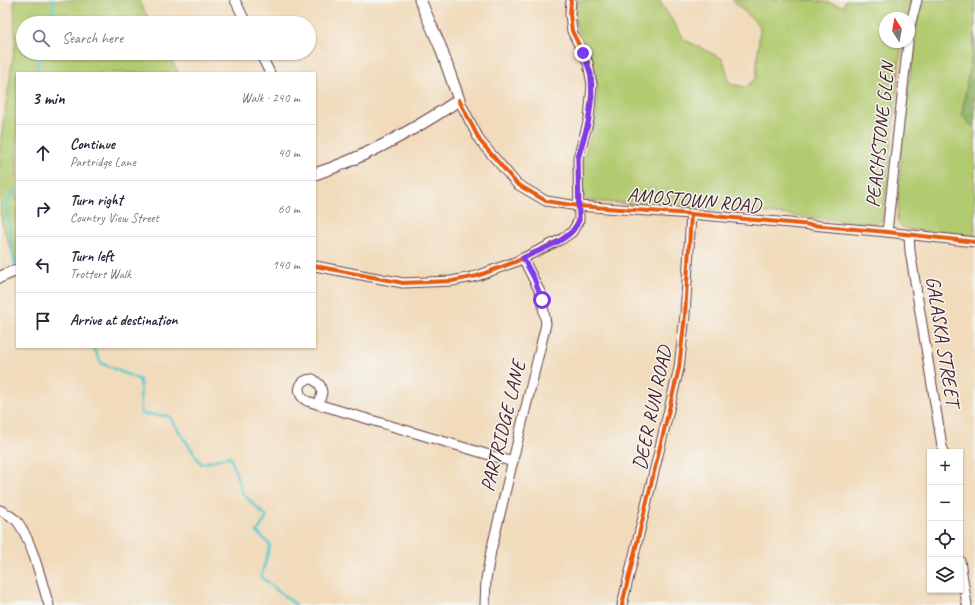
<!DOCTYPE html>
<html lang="en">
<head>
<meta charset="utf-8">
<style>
  body { margin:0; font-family:Caveat,sans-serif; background:#f2f2f3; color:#1f2937 }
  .controls { position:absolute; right:12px; bottom:12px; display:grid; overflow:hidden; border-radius:0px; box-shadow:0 1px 3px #0004 }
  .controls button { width:36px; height:36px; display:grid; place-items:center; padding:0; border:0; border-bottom:1px solid #e0e1e3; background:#fff; color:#1f2937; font:20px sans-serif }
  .compass { position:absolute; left:879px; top:12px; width:36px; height:36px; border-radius:50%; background:#fff; box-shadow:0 1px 3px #0004; rotate:349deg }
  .stop { position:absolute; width:12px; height:12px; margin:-9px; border:3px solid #7c3aed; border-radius:50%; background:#fff }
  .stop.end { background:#7c3aed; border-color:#fff; box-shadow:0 1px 4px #0008 }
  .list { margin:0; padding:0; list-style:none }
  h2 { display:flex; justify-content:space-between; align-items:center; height:52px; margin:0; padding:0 16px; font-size:17px }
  h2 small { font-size:13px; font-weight:400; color:#747a83 }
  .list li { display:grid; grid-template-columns:26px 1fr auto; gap:12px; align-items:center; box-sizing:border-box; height:56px; padding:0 16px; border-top:1px solid #e0e1e3 }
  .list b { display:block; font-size:15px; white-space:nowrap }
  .list p { margin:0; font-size:13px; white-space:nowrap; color:#747a83 }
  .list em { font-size:13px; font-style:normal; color:#747a83 }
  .icon { flex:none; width:22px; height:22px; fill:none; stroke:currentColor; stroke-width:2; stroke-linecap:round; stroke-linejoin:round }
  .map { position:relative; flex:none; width:975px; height:605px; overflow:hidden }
  .search { position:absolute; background:#fff; box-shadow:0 1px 3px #0004; left:16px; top:16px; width:300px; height:44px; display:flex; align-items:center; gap:10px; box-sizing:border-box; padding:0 14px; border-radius:22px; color:#747a83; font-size:15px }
  .panel { position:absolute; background:#fff; box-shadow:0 1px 3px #0004; left:16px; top:72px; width:300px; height:276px; border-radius:0px }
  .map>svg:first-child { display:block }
  .green { fill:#b2ca6f; stroke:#7e744d }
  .forest { fill:#8dae62; stroke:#6c6646 }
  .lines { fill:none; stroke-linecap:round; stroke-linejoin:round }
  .stream { stroke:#5dcad0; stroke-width:2.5 }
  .minor-casing { stroke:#633b41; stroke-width:11 }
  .major-casing { stroke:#633b41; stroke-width:13 }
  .minor { stroke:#fff; stroke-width:9 }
  .major { stroke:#fff; stroke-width:11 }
  .cycleway-casing { stroke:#f6f6f2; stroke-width:6 }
  .cycleway { stroke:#e8590c; stroke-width:4 }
  .route { stroke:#7c3aed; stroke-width:5 }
  .labels { text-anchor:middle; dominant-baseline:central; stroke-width:3; stroke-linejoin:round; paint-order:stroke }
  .street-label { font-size:20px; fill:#4a1f2b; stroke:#f6f6f2 }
</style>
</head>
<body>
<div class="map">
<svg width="975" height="605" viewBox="0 0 975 605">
  <rect width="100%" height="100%" fill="#f6f6f2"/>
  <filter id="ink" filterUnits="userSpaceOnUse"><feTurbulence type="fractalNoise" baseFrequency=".025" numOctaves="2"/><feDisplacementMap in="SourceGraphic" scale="8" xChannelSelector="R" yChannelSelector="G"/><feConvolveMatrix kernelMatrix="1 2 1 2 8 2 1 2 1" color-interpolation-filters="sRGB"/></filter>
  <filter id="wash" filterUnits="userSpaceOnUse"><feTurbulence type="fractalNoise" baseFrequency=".012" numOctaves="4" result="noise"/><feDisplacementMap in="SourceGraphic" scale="16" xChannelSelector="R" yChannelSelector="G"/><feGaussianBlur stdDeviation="0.9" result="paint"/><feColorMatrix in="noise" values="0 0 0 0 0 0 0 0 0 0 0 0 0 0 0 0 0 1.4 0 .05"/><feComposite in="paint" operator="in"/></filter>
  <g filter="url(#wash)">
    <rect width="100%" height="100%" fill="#f1dbbb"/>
    <g class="green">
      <polygon points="14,0 138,0 151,23 23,23 23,53 167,53 179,73 17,73 17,266 2,224 0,210 0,144 15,44"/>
      <polygon points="576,0 659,0 685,40 723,59 730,84 746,87 756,78 760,26 732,0 813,0 844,6 845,0 911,0 906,18 885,18 885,42 902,42 883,220 873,224 767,213 590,201 585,199 582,193 582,162 594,126 597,108 597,83 591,57 577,29 575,18"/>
      <polygon points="924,0 975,0 975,34 962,114 975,126 975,237 907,229 901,226 897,221 902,133 918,17"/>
    </g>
    <polygon class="forest" points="975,34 975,126 974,126 968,123 962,114"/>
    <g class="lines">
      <g class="stream">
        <polyline points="49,23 54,5 53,0"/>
        <polyline points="35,73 40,53"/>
        <polyline points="17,267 14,263 6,205 17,188"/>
        <polyline points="93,347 101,363 140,380 141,414 169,416 201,464 230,456 243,494 267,517 257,532 270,545 261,577 296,605"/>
      </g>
    </g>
  </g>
  <g filter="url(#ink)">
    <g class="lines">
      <g class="minor-casing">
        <g id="minor">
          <polyline points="235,0 246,23"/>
          <polyline points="909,29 917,0"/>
          <polyline points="260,53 270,73"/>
          <polyline points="459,100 480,141 517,184 546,201 578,206 691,214 887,232 975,242"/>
          <polyline points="887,232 908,42"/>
          <polyline points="909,235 910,251 943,452"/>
          <polyline points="315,266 403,283 452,281 477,276 515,262 562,239 572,232 579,220 578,158 589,119 592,85 588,63 572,31 570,14 571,0"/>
          <path d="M319,405l3,-13 -2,-7 -7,-6c-14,-1 -19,15 -6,22l206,61"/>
          <path d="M0,510c6,3 11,6 16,10 16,19 25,61 33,85"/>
          <polyline points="960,561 967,605"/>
          <polyline points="485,605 486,579 491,551 546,324 541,294 523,258"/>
          <polyline points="622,605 679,368 685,315 691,214"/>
        </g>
      </g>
      <g class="major-casing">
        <g id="major">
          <path d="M315,174c52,-17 99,-44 144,-74l-19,-54 -20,-46"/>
          <polyline points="0,277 17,270"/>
        </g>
      </g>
      <use href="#minor" class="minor"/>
      <use href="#major" class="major"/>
      <g class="cycleway-casing">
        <g id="cycleway">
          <polyline points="459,100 480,141 517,184 546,201 578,206 691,214 887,232 975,242"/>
          <polyline points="315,266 403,283 452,281 477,276 515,262 562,239 572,232 579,220 578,158 589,119 592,85 588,63 572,31 570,14 571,0"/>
          <polyline points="622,605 679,368 685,315 691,214"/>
        </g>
      </g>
      <use href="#cycleway" class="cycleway"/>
    </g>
  </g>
  <g class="lines" filter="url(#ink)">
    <path class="route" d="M542,300l-8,-22 -11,-20c18,-9 49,-17 56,-38l-1,-62 10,-34 4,-28 -1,-22 -8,-21"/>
  </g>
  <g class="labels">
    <g class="street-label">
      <text transform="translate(880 135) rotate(-84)">PEACHSTONE GLEN</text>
      <text transform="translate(694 200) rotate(5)">AMOSTOWN ROAD</text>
      <text transform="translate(943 341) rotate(81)">GALASKA STREET</text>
      <text transform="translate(652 408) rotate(-78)">DEER RUN ROAD</text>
      <text transform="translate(503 426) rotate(-76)">PARTRIDGE LANE</text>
    </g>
  </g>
</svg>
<div class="controls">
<button>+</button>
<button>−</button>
<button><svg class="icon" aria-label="locate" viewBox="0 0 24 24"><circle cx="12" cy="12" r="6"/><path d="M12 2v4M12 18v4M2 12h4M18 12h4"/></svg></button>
<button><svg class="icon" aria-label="layers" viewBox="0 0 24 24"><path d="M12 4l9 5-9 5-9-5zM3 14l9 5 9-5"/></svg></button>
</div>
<svg class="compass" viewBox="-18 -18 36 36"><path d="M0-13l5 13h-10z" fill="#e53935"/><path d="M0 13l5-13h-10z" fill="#747a83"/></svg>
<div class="stop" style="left:542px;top:300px"></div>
<div class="stop end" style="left:583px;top:53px"></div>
<div class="search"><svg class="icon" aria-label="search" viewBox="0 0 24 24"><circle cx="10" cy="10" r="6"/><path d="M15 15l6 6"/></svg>Search here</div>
<section class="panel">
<h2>3 min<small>Walk · 240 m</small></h2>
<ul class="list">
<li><svg class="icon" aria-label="ahead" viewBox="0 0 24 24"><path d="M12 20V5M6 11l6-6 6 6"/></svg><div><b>Continue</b><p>Partridge Lane</p></div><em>40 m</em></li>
<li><svg class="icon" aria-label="right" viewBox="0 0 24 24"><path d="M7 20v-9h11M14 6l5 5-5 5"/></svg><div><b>Turn right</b><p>Country View Street</p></div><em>60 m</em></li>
<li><svg class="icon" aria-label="left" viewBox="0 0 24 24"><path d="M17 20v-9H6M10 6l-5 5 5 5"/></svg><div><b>Turn left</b><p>Trotters Walk</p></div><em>140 m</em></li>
<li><svg class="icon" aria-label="arrive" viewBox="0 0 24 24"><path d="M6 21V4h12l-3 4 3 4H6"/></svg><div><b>Arrive at destination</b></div></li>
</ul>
</section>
</div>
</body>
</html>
